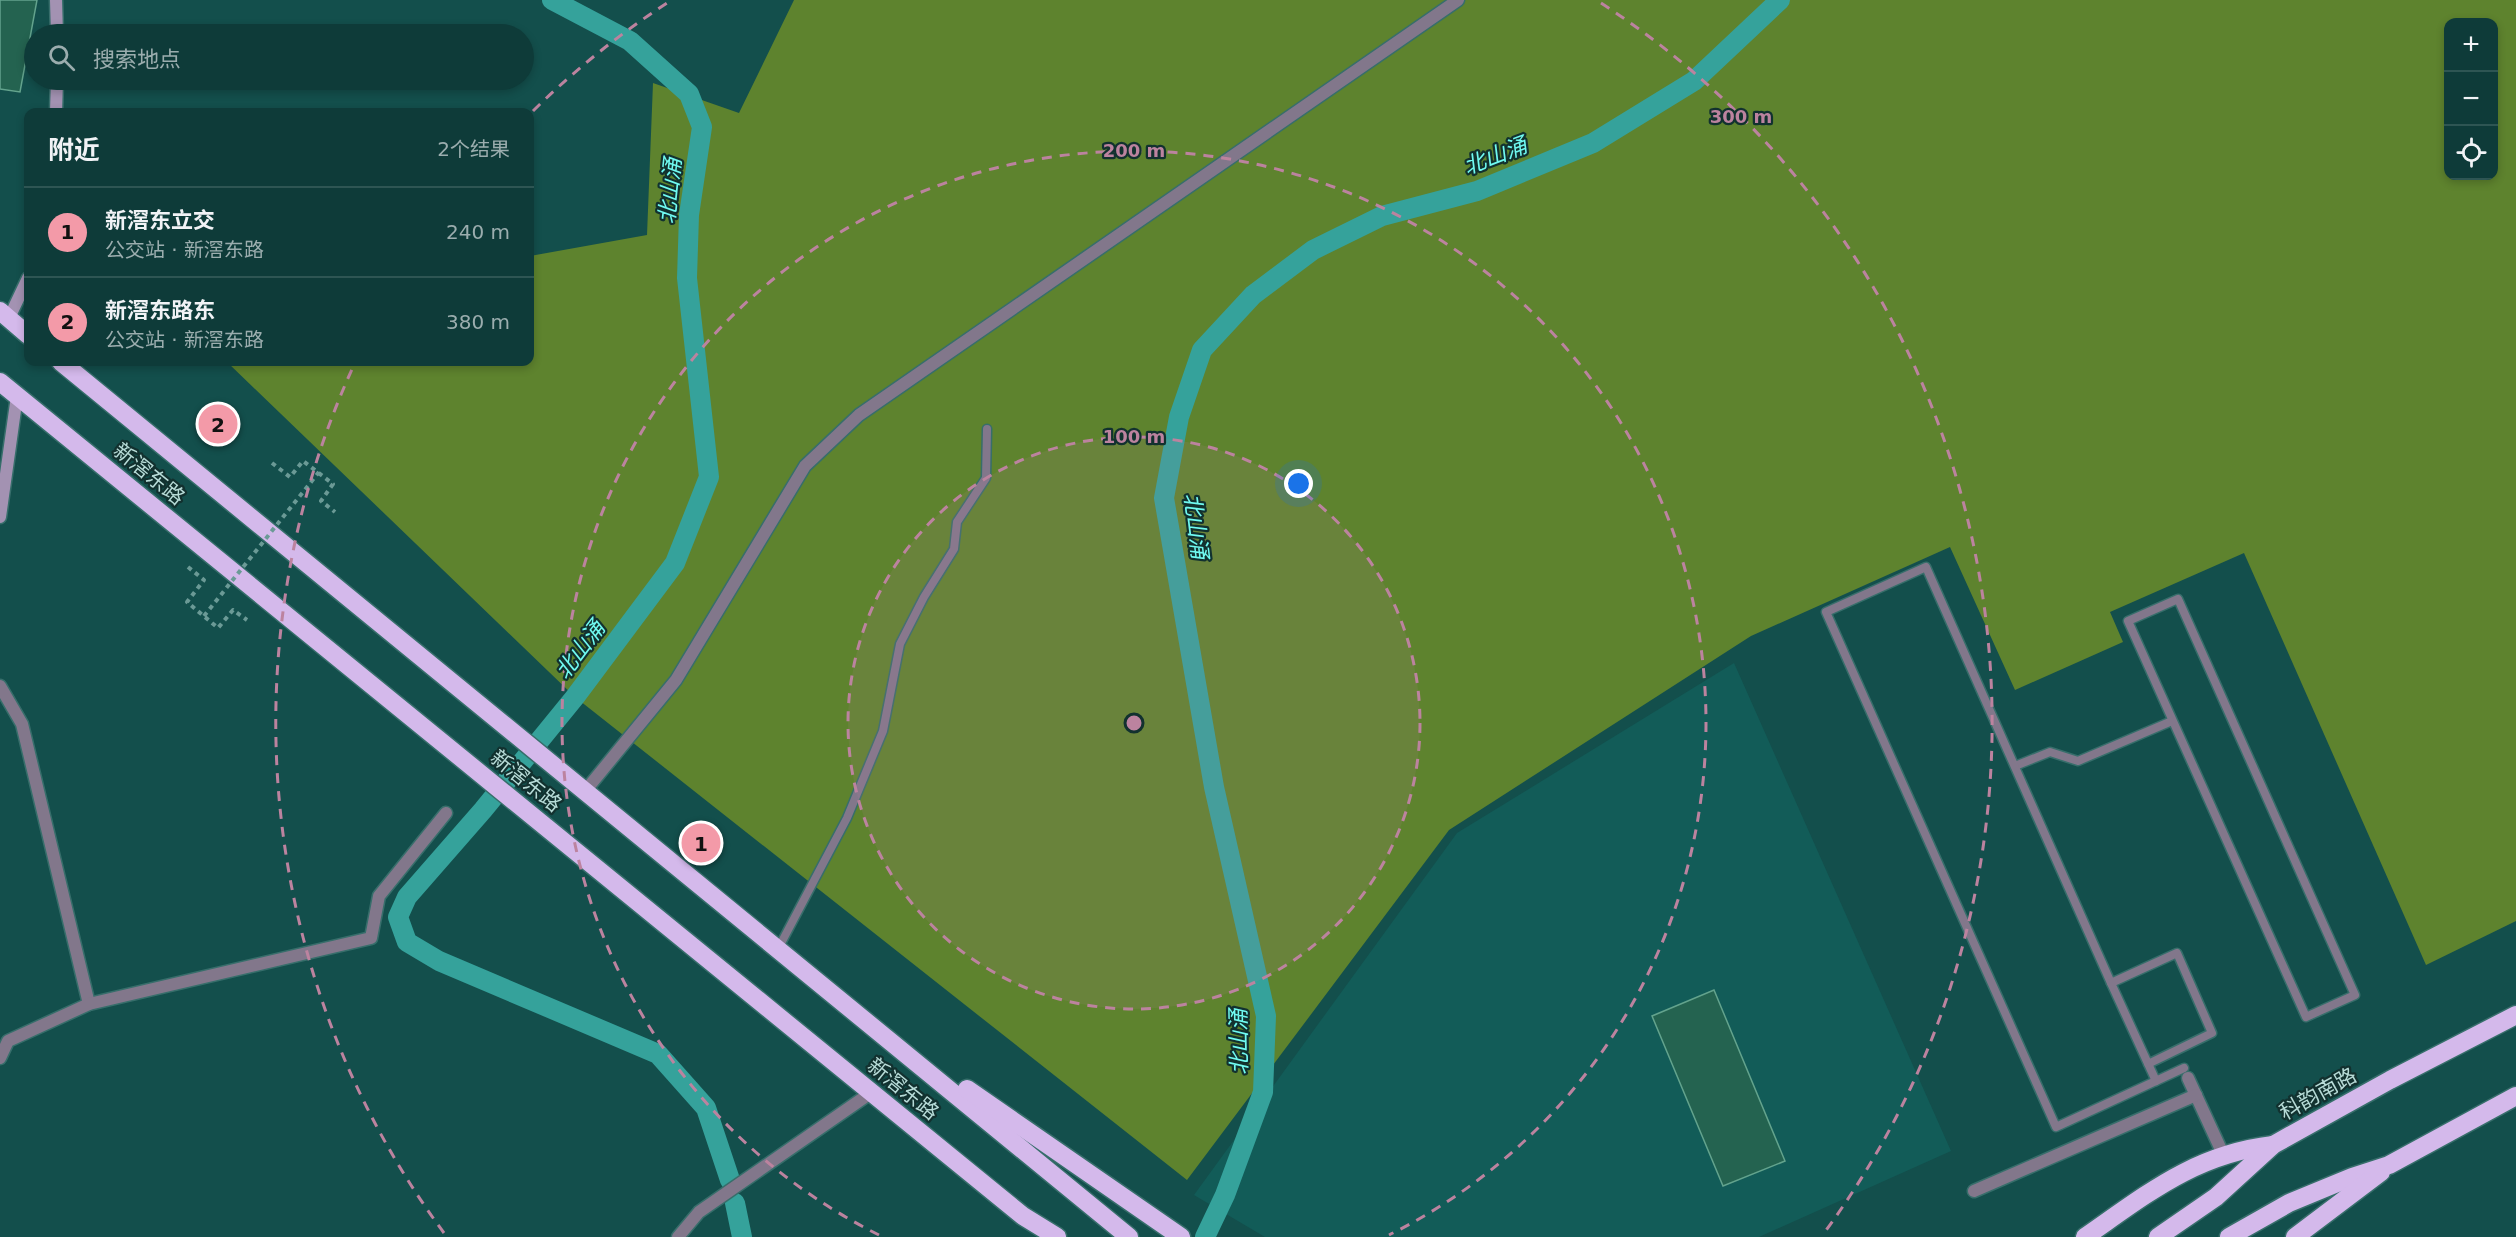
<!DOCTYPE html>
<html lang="zh">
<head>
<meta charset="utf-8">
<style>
  body { margin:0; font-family:"DejaVu Sans","Noto Sans SC",sans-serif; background:#174241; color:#f1f3f6 }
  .controls { position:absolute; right:18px; top:18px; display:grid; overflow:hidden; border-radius:12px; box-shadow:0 3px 9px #0003 }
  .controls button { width:54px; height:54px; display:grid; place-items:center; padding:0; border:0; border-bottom:2px solid #2e5553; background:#0e3b39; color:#f1f3f6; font:30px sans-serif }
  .you { position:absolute; left:1299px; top:484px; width:21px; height:21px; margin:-15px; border:4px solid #fff; border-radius:50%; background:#1a73e8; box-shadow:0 0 0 9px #1a73e833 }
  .badge { display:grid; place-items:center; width:39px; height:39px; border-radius:50%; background:#f39aa8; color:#111; font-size:20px; font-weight:700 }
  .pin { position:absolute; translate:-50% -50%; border:3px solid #fff; box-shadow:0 2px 6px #0006 }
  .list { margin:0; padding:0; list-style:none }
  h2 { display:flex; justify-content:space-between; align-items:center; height:78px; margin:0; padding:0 24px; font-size:26px }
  h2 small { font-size:20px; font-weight:400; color:#9badae }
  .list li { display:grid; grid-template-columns:39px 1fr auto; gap:18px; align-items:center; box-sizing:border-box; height:90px; padding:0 24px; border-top:2px solid #2e5553 }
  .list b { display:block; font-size:22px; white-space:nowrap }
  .list p { margin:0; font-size:20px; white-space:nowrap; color:#9badae }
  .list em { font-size:20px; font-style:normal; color:#9badae }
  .icon { flex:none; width:33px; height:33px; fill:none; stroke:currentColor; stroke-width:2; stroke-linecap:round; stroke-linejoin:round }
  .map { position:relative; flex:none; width:2516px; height:1237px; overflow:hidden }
  .search { position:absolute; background:#0e3b39; box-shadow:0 3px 9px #0003; left:24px; top:24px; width:510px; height:66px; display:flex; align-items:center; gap:15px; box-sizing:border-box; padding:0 21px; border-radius:33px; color:#9badae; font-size:22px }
  .panel { position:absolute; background:#0e3b39; box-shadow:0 3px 9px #0003; left:24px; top:108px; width:510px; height:258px; border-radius:12px }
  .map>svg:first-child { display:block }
  .built { fill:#125c58 }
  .forest { fill:#5e832e; fill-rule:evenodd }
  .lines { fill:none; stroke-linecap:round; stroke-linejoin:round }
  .canal { stroke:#35a29b; stroke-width:20 }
  .building { fill:#246350; stroke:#63a38d; stroke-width:1.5 }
  .lane-casing { stroke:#376e6b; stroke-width:11 }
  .street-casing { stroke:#376e6b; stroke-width:15 }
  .secondary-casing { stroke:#376e6b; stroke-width:15 }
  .highway-casing { stroke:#376e6b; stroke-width:21 }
  .path { stroke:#6b9a96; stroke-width:4; stroke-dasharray:4.5 4.5; stroke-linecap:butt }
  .lane { stroke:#82778b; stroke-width:8 }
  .street { stroke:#82778b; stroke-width:12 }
  .secondary { stroke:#a392b2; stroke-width:12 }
  .highway { stroke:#d4b9eb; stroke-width:18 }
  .path-bridge { stroke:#6b9a96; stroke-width:4; stroke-dasharray:4.5 4.5; stroke-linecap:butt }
  .ring { fill:none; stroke:#bc839f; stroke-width:3; stroke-dasharray:10 8 }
  .labels { text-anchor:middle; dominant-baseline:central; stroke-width:4.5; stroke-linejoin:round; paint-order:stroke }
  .street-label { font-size:21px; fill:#b7dbd7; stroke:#12312f }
  .water-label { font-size:22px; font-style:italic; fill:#70faf1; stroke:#12312f }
  .centre { fill:#bc839f; stroke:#12312f; stroke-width:3 }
  .ring-label { font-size:18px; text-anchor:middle; font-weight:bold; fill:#bc839f; stroke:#12312f; stroke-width:4.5; stroke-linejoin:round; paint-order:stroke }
</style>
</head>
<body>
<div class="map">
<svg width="2516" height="1237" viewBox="0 0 2516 1237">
  <rect width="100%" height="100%" fill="#134f4c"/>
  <polygon class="built" points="1734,663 1951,1151 1759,1237 1265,1237 1194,1195 1457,833"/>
  <path class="forest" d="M794,0h1722v921l-90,44 -182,-412 -134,59 13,30 -108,48 -65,-143 -199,89 -302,194 -262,350 -612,-483 -348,-335h303v-106l117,-21 6,-152 86,30zM2448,22h46v154h-46z"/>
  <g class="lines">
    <g class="canal">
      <polyline points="552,0 630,41 689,94 702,127 689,215 687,278 709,477 675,563 575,697 483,810 407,897 398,917 407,942 439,961 658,1054 706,1108 730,1180"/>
      <polyline points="735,1203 742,1237"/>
      <polyline points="1205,1237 1225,1195 1263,1092 1266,1016 1214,787 1164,498 1179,417 1202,350 1253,295 1313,250 1382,216 1477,191 1593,143 1694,81 1780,0"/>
    </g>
  </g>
  <g class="building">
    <polygon points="0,0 37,0 20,92 0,89"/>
    <polygon points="1714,990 1785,1161 1723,1186 1652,1016"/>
  </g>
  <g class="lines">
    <g class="lane-casing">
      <g id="lane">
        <polygon points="2178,599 2355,995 2306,1017 2128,621"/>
        <polyline points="2015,766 2050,752 2078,761 2172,721"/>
        <polyline points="778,949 847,818 883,731 900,644 924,597 954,549 957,522 986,478 987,429"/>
        <polyline points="2111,983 1926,567 1826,612 2056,1127 2184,1068"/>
        <polyline points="2148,1064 2212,1033 2177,953 2111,983 2156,1081"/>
      </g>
    </g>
    <g class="street-casing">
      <g id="street">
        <polyline points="0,686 22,724 89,1004"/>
        <polyline points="586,790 676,680 805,466 859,415 1458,0"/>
        <polyline points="0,1058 8,1041 89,1004 371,938 379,896 446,813"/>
        <polyline points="2188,1078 2223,1154"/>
        <polyline points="1974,1191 2196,1095"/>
        <polyline points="678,1237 699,1212 872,1092"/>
      </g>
    </g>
    <g class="secondary-casing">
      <g id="secondary">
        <polyline points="56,0 57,34"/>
        <polyline points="56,112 57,80"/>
        <polyline points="9,318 28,278"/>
        <polyline points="0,517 17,396"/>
      </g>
    </g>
    <g class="highway-casing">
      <g id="highway">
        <polyline points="0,311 28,335"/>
        <polyline points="61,362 1129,1237"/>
        <polyline points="0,382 1023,1216 1057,1237"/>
        <polyline points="967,1089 1181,1237"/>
        <path d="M2085,1237c62,-43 110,-83 188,-92"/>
        <polyline points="2158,1237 2216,1197 2273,1145 2390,1080 2516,1015"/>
        <polyline points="2229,1237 2289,1203 2352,1177 2389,1165 2516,1096"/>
        <polyline points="2295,1237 2381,1172"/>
      </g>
    </g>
    <g class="path">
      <polyline points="272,463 290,477 303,461 333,484 321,501 335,512"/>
      <polyline points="188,567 204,580 187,602 218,628 233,610 247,620"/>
    </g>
    <use href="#lane" class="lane"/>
    <use href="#street" class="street"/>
    <use href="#secondary" class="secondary"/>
    <use href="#highway" class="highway"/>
    <polyline class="path-bridge" points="204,616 319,472"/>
  </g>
  <circle cx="1134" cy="723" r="286" fill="#bc839f" fill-opacity=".12"/>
  <g class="ring">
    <circle cx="1134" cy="723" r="286"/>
    <path d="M879 1235A572 572 0 1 1 1389 1235"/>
    <path d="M444 1233A858 858 0 0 1 353 367M533 111A858 858 0 0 1 667 3M1601 3A858 858 0 0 1 1824 1233"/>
  </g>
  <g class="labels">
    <g class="street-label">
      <text transform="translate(149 474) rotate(39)">新滘东路</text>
      <text transform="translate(526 781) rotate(39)">新滘东路</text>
      <text transform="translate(903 1089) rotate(39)">新滘东路</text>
      <text transform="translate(2318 1094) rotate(-29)">科韵南路</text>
    </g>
    <g class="water-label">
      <text transform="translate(1495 156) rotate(-21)">北山涌</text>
      <text transform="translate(670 191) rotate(-84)">北山涌</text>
      <text transform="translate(1196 526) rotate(83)">北山涌</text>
      <text transform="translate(580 650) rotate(-53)">北山涌</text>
      <text transform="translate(1239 1042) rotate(-91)">北山涌</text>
    </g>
  </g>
  <circle cx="1134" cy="723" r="9" class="centre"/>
  <g class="ring-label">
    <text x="1741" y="123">300 m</text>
    <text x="1134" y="157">200 m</text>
    <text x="1134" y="443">100 m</text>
  </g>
</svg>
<div class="controls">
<button>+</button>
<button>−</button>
<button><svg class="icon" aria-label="locate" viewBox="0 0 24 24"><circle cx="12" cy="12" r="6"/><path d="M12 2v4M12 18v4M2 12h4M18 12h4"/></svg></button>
</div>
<div class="you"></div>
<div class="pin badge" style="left:701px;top:843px">1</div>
<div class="pin badge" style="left:218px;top:424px">2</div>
<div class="search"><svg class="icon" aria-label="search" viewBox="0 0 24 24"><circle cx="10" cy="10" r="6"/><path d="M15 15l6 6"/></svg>搜索地点</div>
<section class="panel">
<h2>附近<small>2个结果</small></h2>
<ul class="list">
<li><span class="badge">1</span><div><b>新滘东立交</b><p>公交站 · 新滘东路</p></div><em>240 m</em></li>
<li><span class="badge">2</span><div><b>新滘东路东</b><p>公交站 · 新滘东路</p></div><em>380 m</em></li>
</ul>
</section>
</div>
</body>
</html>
